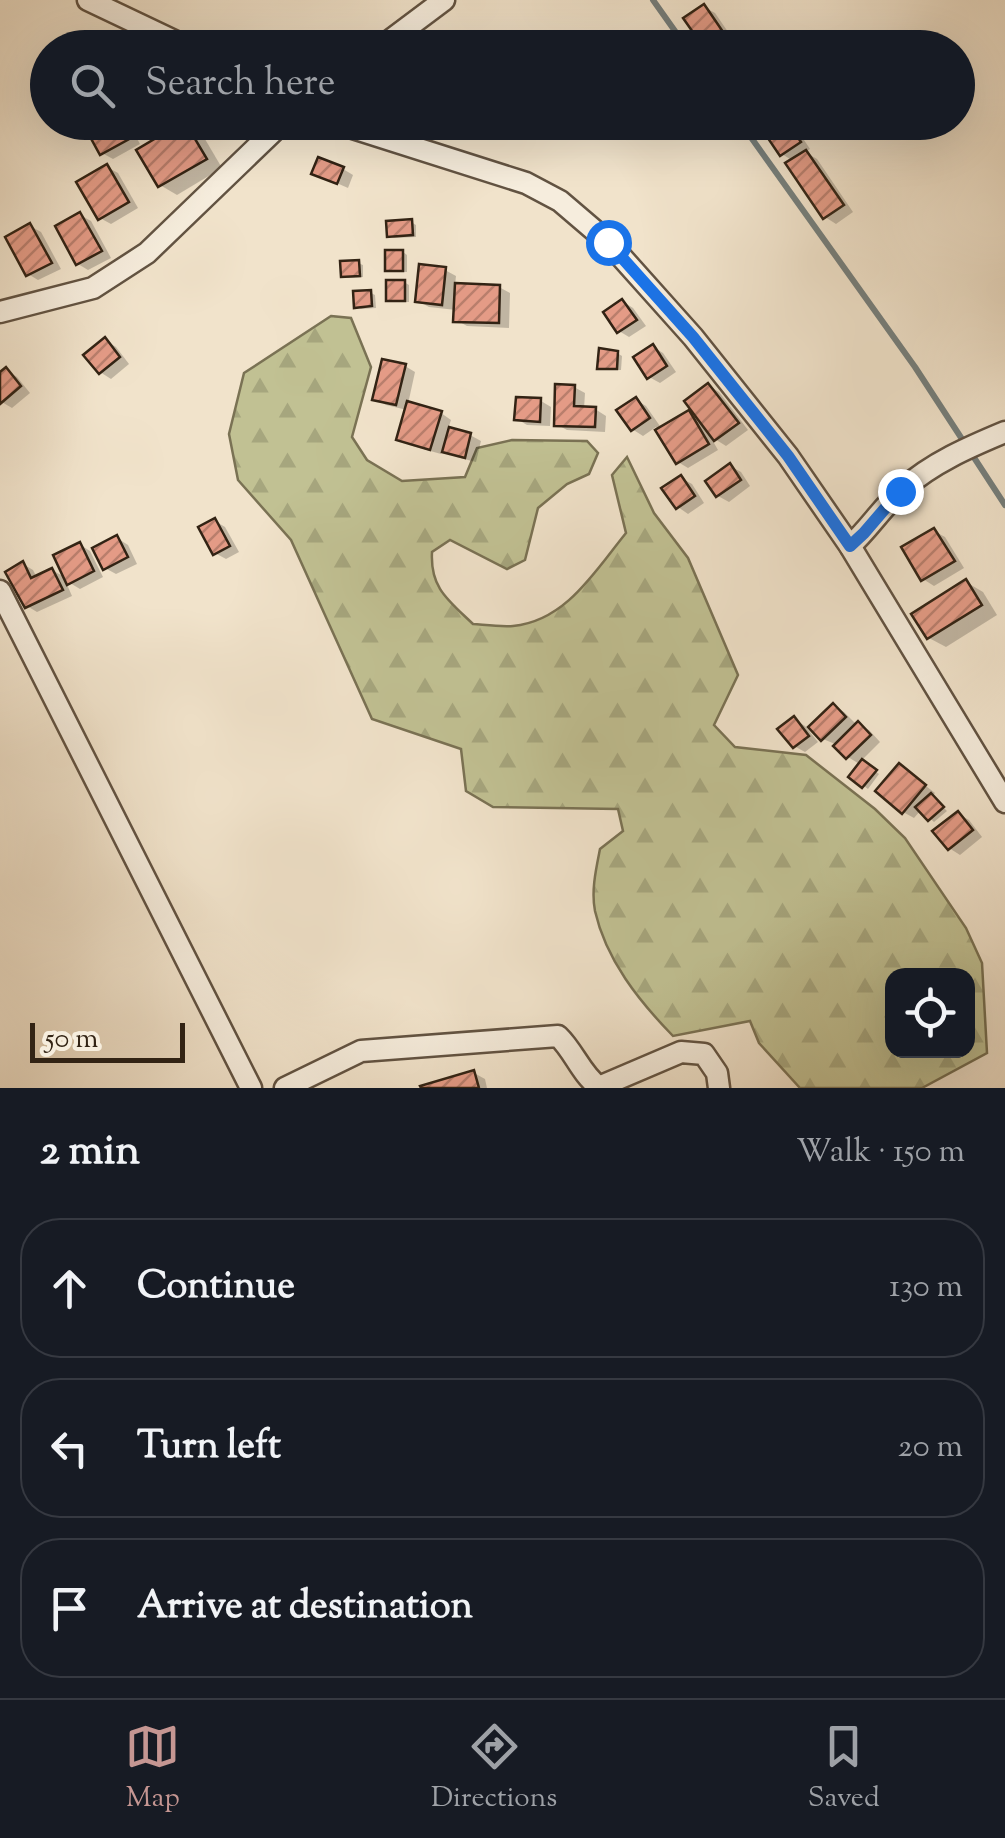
<!DOCTYPE html>
<html lang="en">
<head>
<meta charset="utf-8">
<style>
  body { margin:0; font-family:"Sorts Mill Goudy",serif; background:#242831; color:#f1f3f6 }
  .controls { position:absolute; right:30px; bottom:30px; display:grid; overflow:hidden; border-radius:20px; box-shadow:0 10px 40px #0002 }
  .controls button { width:90px; height:90px; display:grid; place-items:center; padding:0; border:0; border-bottom:2px solid #363941; background:#171b24; color:#f1f3f6; font:50px sans-serif }
  .scale { position:absolute; left:30px; bottom:25px; width:155px; box-sizing:border-box; padding-left:10px; border:5px solid #322314; border-top:0; font-size:28px; line-height:35px; white-space:nowrap; color:#322314; -webkit-text-stroke:8px #f6eddd; paint-order:stroke }
  .stop { position:absolute; width:30px; height:30px; margin:-22px; border:8px solid #1a73e8; border-radius:50%; background:#fff }
  .stop.end { background:#1a73e8; border-color:#fff; box-shadow:0 2px 10px #0008 }
  .list { margin:0; padding:0; list-style:none }
  h2 { display:flex; justify-content:space-between; align-items:center; height:130px; margin:0; padding:0 40px; font-size:42px }
  h2 small { font-size:32px; font-weight:400; color:#9ea1a6 }
  .list li { display:grid; grid-template-columns:65px 1fr auto; gap:30px; align-items:center; box-sizing:border-box; height:140px; margin:0 20px 20px; padding:0 20px; border:2px solid #363941; border-radius:40px }
  .list b { display:block; font-size:38px; white-space:nowrap }
  .list em { font-size:32px; font-style:normal; color:#9ea1a6 }
  .icon { flex:none; width:55px; height:55px; fill:none; stroke:currentColor; stroke-width:2; stroke-linecap:round; stroke-linejoin:round }
  .map { position:relative; flex:none; width:1005px; height:1088px; overflow:hidden }
  .search { position:absolute; background:#171b24; box-shadow:0 10px 40px #0002; left:30px; right:30px; top:30px; height:110px; display:flex; align-items:center; gap:25px; box-sizing:border-box; padding:0 35px; border-radius:55px; color:#9ea1a6; font-size:38px }
  .sheet { height:610px; background:#171b24 }
  nav { display:flex; justify-content:space-around; align-items:center; box-sizing:border-box; height:140px; border-top:2px solid #363941; background:#171b24; font-size:28px; color:#9ea1a6 }
  nav a { display:grid; justify-items:center; gap:5px }
  nav .on { color:#c59692 }
  .map>svg:first-child { display:block }
  .forest { fill:url(#forest-firs); stroke:#7a7254; stroke-width:2.5; fill-rule:evenodd }
  .shadow { fill:#0003 }
  .lines { fill:none; stroke-linecap:round; stroke-linejoin:round }
  .stream { stroke:#747e7c; stroke-width:6 }
  .building { fill:url(#building-hatch); stroke:#322314; stroke-width:2.5 }
  .minor-casing { stroke:#625342; stroke-width:25 }
  .minor { stroke:#f6eddd; stroke-width:20 }
  .route { stroke:#1a73e8; stroke-width:12 }
</style>
</head>
<body>
<div class="map">
<svg width="1005" height="1088" viewBox="0 0 1005 1088">
  <defs>
    <pattern id="forest-firs" width="22" height="20" patternUnits="userSpaceOnUse" patternTransform="scale(2.5)"><rect width="22" height="20" fill="#c1c193"/><path d="M5 1l3.5 6h-7zM16 11l3.5 6h-7z" fill="#a6a67e"/></pattern>
    <pattern id="building-hatch" width="6" height="6" patternUnits="userSpaceOnUse" patternTransform="scale(2.5)"><rect width="6" height="6" fill="#e49b86"/><path d="M-1 1l2-2M0 6l6-6M5 7l2-2" fill="none" stroke="#b97e6c"/></pattern>
  </defs>
  <rect width="100%" height="100%" fill="#f1e3cb"/>
  <filter id="stains"><feTurbulence type="fractalNoise" baseFrequency=".002" numOctaves="4"/><feColorMatrix values="0 0 0 0 .2 0 0 0 0 .09 0 0 0 0 .02 0 0 0 .5 -.17"/></filter>
  <radialGradient id="worn" r=".72"><stop offset=".6" stop-color="#630" stop-opacity="0"/><stop offset="1" stop-color="#630" stop-opacity=".3"/></radialGradient>
  <path class="forest" d="M331,316l20,2 20,49 -19,70 15,23 35,21 63,-4 12,-29 35,-8 75,1 11,12 -9,21 -22,10 -29,24 -13,52 -18,9 -57,-29 -18,12c-2,36 16,48 41,72 13,1 27,3 40,2 53,-5 82,-55 113,-93l-14,-58 15,-18 27,56 34,45 50,117 -24,50 21,22 71,8 69,54 30,29 61,90 16,35 5,90 -65,35h-122l-41,-45 -9,-22 -77,15c-34,-35 -67,-76 -78,-125 -4,-20 1,-42 5,-62l23,-18 -5,-22 -125,-2 -27,-16 -5,-42 -89,-30 -81,-179 -53,-60 -9,-46 15,-61zM892,976h76v74h-76z"/>
  <g class="shadow">
    <polygon points="704,7 715,13 739,48 707,48"/>
    <polygon points="85,122 128,122 140,144 113,159 102,153"/>
    <polygon points="760,122 792,122 810,149 805,152 817,159 853,212 836,224 825,217 793,161 782,154"/>
    <polygon points="185,124 202,134 222,168 177,195 160,185"/>
    <polygon points="107,167 118,173 138,208 111,224 100,218"/>
    <polygon points="343,169 353,175 348,188 314,173"/>
    <polygon points="80,215 91,221 111,258 88,270 78,264"/>
    <polygon points="411,222 416,225 416,237 394,238 389,236"/>
    <polygon points="30,226 41,232 61,269 38,280 28,274"/>
    <polygon points="403,252 407,255 407,272 392,272 387,270"/>
    <polygon points="358,263 363,265 363,277 348,278 344,276"/>
    <polygon points="445,270 456,276 455,285 499,287 510,293 509,328 467,326 456,320 456,310 429,307 418,301"/>
    <polygon points="404,282 409,285 409,302 393,302 389,300"/>
    <polygon points="371,293 375,295 376,308 361,309 356,306"/>
    <polygon points="622,301 633,308 646,326 629,337 619,331"/>
    <polygon points="105,340 116,347 129,364 111,379 100,372"/>
    <polygon points="653,347 663,353 676,372 660,383 649,377"/>
    <polygon points="617,353 622,356 621,370 604,370 600,367"/>
    <polygon points="405,366 415,372 408,404 441,413 451,420 448,429 470,435 481,441 476,462 456,457 442,449 441,454 409,445 399,439 407,410 386,405 375,399"/>
    <polygon points="6,370 17,377 30,393 12,408 0,401 0,375"/>
    <polygon points="709,386 719,392 748,430 726,446 710,436 718,450 688,468 678,462 656,427 643,436 632,429 636,400 646,406 662,429 689,413 700,419"/>
    <polygon points="574,387 585,393 584,409 595,409 606,416 605,432 567,430 556,424"/>
    <polygon points="541,401 551,407 550,426 527,425 517,419"/>
    <polygon points="730,466 741,472 750,486 729,502 718,496"/>
    <polygon points="681,478 692,484 704,503 688,514 678,507"/>
    <polygon points="215,521 225,527 239,552 226,559 215,553"/>
    <polygon points="934,531 945,537 964,568 934,586 923,579"/>
    <polygon points="117,538 128,545 137,564 116,574 105,568"/>
    <polygon points="79,544 90,551 103,577 80,589 65,580 72,596 37,612 27,606 23,564 33,570 37,578 52,570 68,579"/>
    <polygon points="966,582 983,592 997,615 946,647 929,638"/>
    <polygon points="833,706 844,712 857,725 869,730 880,742 861,761 879,774 868,789 864,786 861,765 848,757 835,744 823,739"/>
    <polygon points="794,719 805,726 818,742 805,752 794,746"/>
    <polygon points="900,766 935,793 932,796 947,811 934,822 921,810 914,818 903,812"/>
    <polygon points="958,814 969,820 982,837 960,855 949,848"/>
    <polygon points="474,1073 485,1079 487,1088 424,1088"/>
  </g>
  <g class="lines">
    <g class="stream">
      <polyline points="653,0 687,48"/>
      <polyline points="740,122 915,367 1005,505"/>
    </g>
  </g>
  <g class="building">
    <polygon points="704,4 734,48 704,48 683,18"/>
    <polygon points="82,122 122,122 131,138 100,155"/>
    <polygon points="183,122 185,122 207,159 158,187 136,150"/>
    <polygon points="757,122 787,122 801,142 780,156"/>
    <polygon points="806,150 844,205 823,219 785,163"/>
    <polygon points="318,157 344,167 337,184 311,174"/>
    <polygon points="107,164 129,202 98,220 76,182"/>
    <polygon points="80,212 102,251 76,265 55,226"/>
    <polygon points="412,219 413,235 387,237 386,221"/>
    <polygon points="30,223 52,263 26,276 5,237"/>
    <rect x="385" y="250" width="18" height="21"/>
    <polygon points="359,260 360,276 341,277 340,261"/>
    <polygon points="419,264 446,267 442,305 415,302"/>
    <rect x="386" y="280" width="19" height="21"/>
    <polygon points="455,283 500,285 499,323 453,322"/>
    <polygon points="371,290 372,306 354,308 353,291"/>
    <polygon points="622,299 637,320 617,333 603,312"/>
    <polygon points="105,337 120,357 99,374 83,355"/>
    <polygon points="653,344 667,366 647,379 633,357"/>
    <polygon points="599,348 618,351 617,369 597,369"/>
    <polygon points="382,359 406,364 396,405 372,400"/>
    <polygon points="6,367 21,386 0,404 0,372"/>
    <polygon points="708,383 739,423 714,441 684,401"/>
    <polygon points="555,384 575,385 574,406 596,407 595,427 554,426"/>
    <polygon points="516,397 541,398 540,422 514,420"/>
    <polygon points="636,397 650,418 631,431 616,410"/>
    <polygon points="407,401 442,411 430,450 396,440"/>
    <polygon points="689,410 709,444 676,464 655,430"/>
    <polygon points="449,427 471,433 465,458 442,452"/>
    <polygon points="730,463 741,480 716,497 705,481"/>
    <polygon points="681,475 695,496 676,509 661,488"/>
    <polygon points="215,518 230,546 213,555 198,527"/>
    <polygon points="934,528 955,561 921,581 901,547"/>
    <polygon points="117,535 128,557 103,570 92,548"/>
    <polygon points="80,542 94,571 67,585 53,555"/>
    <polygon points="23,561 31,578 52,568 63,590 25,608 5,572"/>
    <polygon points="966,579 982,605 927,639 911,614"/>
    <polygon points="833,703 846,717 821,741 808,727"/>
    <polygon points="794,716 809,736 793,748 777,729"/>
    <polygon points="858,721 871,735 846,759 833,746"/>
    <polygon points="862,759 877,770 862,788 848,777"/>
    <polygon points="899,763 926,785 902,814 875,791"/>
    <polygon points="931,793 944,807 928,821 915,807"/>
    <polygon points="958,811 973,830 948,850 932,831"/>
    <polygon points="474,1070 479,1088 421,1088 420,1086"/>
  </g>
  <g class="lines">
    <g class="minor-casing">
      <g id="minor">
        <polyline points="88,0 189,48"/>
        <polyline points="380,48 444,0"/>
        <polyline points="334,122 526,183 560,201 608,242 693,337 788,456 850,546 1005,802"/>
        <polyline points="0,312 93,288 147,253 283,122"/>
        <path d="M850,546c19,-17 33,-40 53,-57 29,-26 66,-42 102,-57"/>
        <polyline points="0,591 251,1088"/>
        <path d="M285,1088l76,-37 197,-15c16,15 23,38 41,51l82,-35 23,2 13,19 2,15"/>
      </g>
    </g>
    <use href="#minor" class="minor"/>
  </g>
  <g class="lines">
    <polyline class="route" points="608,242 693,337 788,456 850,546 864,533 900,491"/>
  </g>
  <rect width="100%" height="100%" filter="url(#stains)"/>
  <rect width="100%" height="100%" fill="url(#worn)"/>
</svg>
<div class="controls">
<button><svg class="icon" aria-label="locate" viewBox="0 0 24 24"><circle cx="12" cy="12" r="6"/><path d="M12 2v4M12 18v4M2 12h4M18 12h4"/></svg></button>
</div>
<div class="scale">50 m</div>
<div class="stop" style="left:608px;top:242px"></div>
<div class="stop end" style="left:900px;top:491px"></div>
<div class="search"><svg class="icon" aria-label="search" viewBox="0 0 24 24"><circle cx="10" cy="10" r="6"/><path d="M15 15l6 6"/></svg>Search here</div>
</div>
<section class="sheet">
<h2>2 min<small>Walk · 150 m</small></h2>
<ul class="list">
<li><svg class="icon" aria-label="ahead" viewBox="0 0 24 24"><path d="M12 20V5M6 11l6-6 6 6"/></svg><div><b>Continue</b></div><em>130 m</em></li>
<li><svg class="icon" aria-label="left" viewBox="0 0 24 24"><path d="M17 20v-9H6M10 6l-5 5 5 5"/></svg><div><b>Turn left</b></div><em>20 m</em></li>
<li><svg class="icon" aria-label="arrive" viewBox="0 0 24 24"><path d="M6 21V4h12l-3 4 3 4H6"/></svg><div><b>Arrive at destination</b></div></li>
</ul>
</section>
<nav>
<a class="on"><svg class="icon" aria-label="map" viewBox="0 0 24 24"><path d="M3 6l6-2 6 2 6-2v14l-6 2-6-2-6 2zM9 4v14M15 6v14"/></svg>Map</a>
<a><svg class="icon" aria-label="directions" viewBox="0 0 24 24"><path d="M12 3l9 9-9 9-9-9zM9 14v-3h6M13 9l2 2-2 2"/></svg>Directions</a>
<a><svg class="icon" aria-label="saved" viewBox="0 0 24 24"><path d="M7 4h10v16l-5-4-5 4z"/></svg>Saved</a>
</nav>
</body>
</html>
